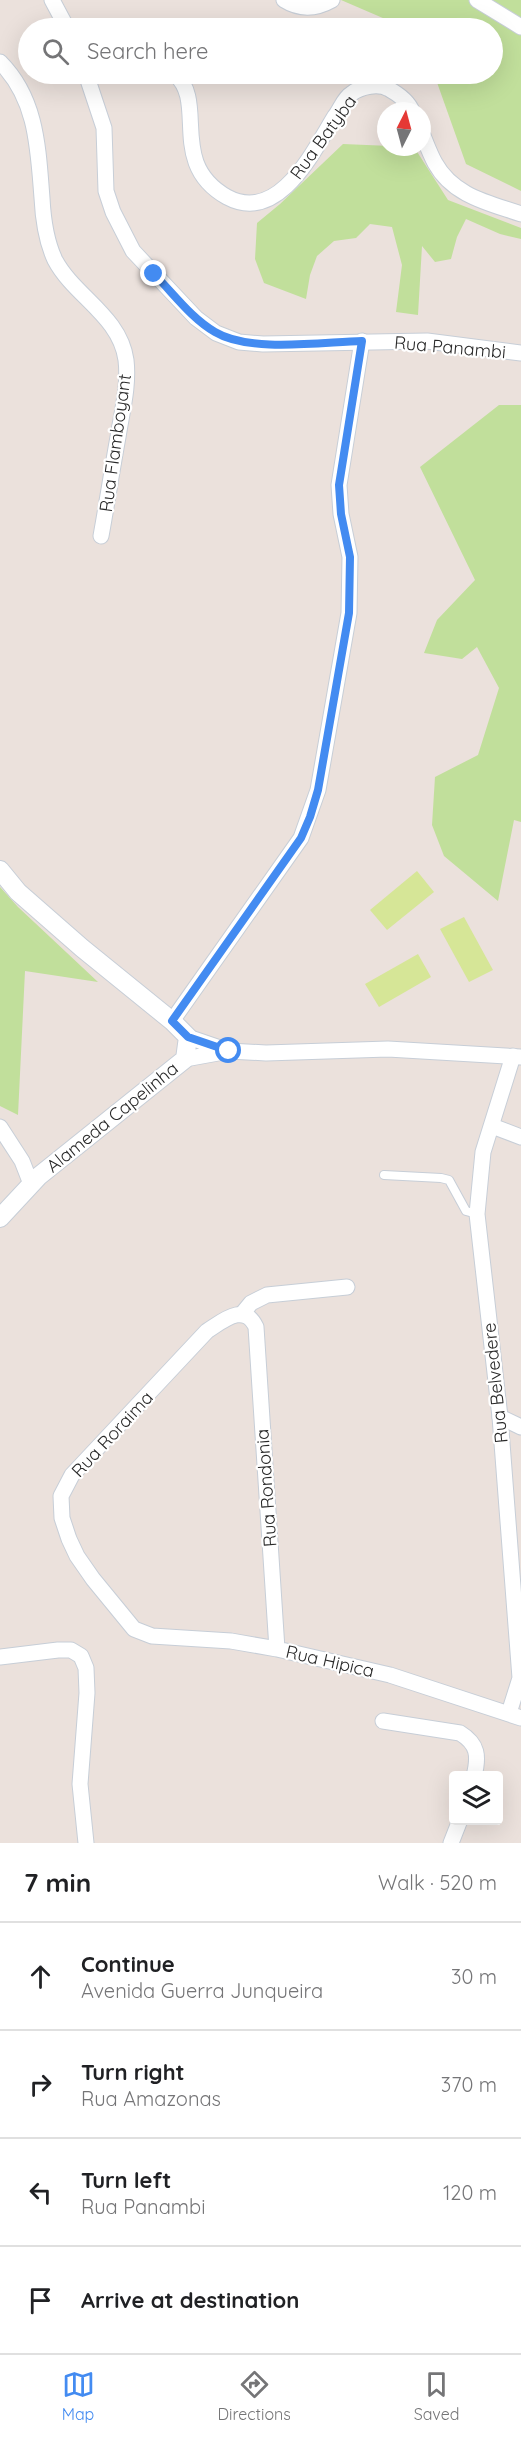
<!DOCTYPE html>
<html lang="en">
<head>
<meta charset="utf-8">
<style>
  body { margin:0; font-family:Quicksand,sans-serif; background:#f2f2f2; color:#202124 }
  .controls { position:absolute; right:18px; bottom:18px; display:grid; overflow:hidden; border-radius:6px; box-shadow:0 6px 24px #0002 }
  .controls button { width:54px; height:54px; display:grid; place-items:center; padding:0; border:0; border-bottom:2px solid #e0e0e0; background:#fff; color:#202124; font:30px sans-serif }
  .compass { position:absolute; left:377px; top:102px; width:54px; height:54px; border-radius:50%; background:#fff; box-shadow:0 6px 24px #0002; rotate:6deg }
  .stop { position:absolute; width:18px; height:18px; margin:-14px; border:4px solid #438bf1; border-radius:50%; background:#fff }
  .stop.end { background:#438bf1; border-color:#fff; box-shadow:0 2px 6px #0008 }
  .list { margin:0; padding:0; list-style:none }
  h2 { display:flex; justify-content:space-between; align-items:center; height:78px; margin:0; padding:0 24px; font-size:26px }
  h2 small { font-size:20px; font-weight:400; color:#757577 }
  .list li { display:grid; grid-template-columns:39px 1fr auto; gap:18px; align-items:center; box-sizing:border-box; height:108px; padding:0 24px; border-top:2px solid #e0e0e0 }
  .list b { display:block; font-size:22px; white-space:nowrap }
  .list p { margin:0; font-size:20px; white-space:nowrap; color:#757577 }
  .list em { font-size:20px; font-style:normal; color:#757577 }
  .icon { flex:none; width:33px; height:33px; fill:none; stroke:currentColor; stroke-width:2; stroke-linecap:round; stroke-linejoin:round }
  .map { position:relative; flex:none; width:521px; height:1843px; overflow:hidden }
  .search { position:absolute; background:#fff; box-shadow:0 6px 24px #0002; left:18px; right:18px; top:18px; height:66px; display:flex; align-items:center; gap:15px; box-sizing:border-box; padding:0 21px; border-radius:33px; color:#757577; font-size:22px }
  .sheet { height:510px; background:#fff }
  nav { display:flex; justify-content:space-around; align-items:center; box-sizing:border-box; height:84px; border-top:2px solid #e0e0e0; background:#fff; font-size:16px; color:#757577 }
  nav a { display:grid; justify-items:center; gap:3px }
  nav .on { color:#438bf1 }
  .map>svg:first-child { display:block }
  .green { fill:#c1df9b }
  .pitch { fill:#d6e697 }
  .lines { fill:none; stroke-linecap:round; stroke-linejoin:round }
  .service-casing { stroke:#c7ced7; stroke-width:10 }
  .minor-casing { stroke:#c7ced7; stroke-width:17 }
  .tertiary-casing { stroke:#c7ced7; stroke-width:20 }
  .service { stroke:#fff; stroke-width:8 }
  .minor { stroke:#fff; stroke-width:15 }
  .tertiary { stroke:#fff; stroke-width:18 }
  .route { stroke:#438bf1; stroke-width:8 }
  .labels { text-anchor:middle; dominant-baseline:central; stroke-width:4.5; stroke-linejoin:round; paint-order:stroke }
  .street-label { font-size:18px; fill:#292929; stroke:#fff }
</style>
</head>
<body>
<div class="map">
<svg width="521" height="1843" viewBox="0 0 521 1843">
  <rect width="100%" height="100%" fill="#ebe1dc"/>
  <g class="green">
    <polygon points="341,0 521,0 521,191 466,164 434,74 492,74 492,28 406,28"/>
    <polygon points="343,144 414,147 448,200 521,228 521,239 500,234 466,219 457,237 451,259 435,262 422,246 418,315 396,312 402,265 392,227 370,224 356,238 334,241 317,256 310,275 306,299 264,283 255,259 257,223 280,204"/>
    <polygon points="499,405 521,405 521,822 514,820 498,901 444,856 432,825 435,777 478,755 499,688 477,647 462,659 424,653 437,620 475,580 420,467"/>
    <polygon points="0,887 18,907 98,982 25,971 18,1115 0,1106"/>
  </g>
  <g class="pitch">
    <polygon points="417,871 434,892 387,930 370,910"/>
    <polygon points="464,917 493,970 469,982 440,929"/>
    <polygon points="418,954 431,977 379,1007 365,984"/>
  </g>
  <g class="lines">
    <g class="service-casing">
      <polyline id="service" points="384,1175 441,1178 449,1180 466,1211 477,1214"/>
    </g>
    <g class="minor-casing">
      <g id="minor">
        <polyline points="52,0 67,28"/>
        <path d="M284,0c16,10 32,9 48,0"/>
        <polyline points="477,0 521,27"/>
        <path d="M0,62c37,37 38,86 42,136 1,20 4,43 13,62 19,36 65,56 71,100 3,26 -4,51 -8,77 -6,33 -11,66 -17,99"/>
        <polyline points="86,74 104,128 106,191 113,212 133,251 196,318 216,333 239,342 263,344 427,341 521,353"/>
        <path d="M175,74c33,29 -8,89 52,123 52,28 87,-47 108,-81 5,-6 9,-18 16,-22 10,-8 28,-11 38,-5 9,5 19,12 23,22"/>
        <path d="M422,133c4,10 8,21 13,30 18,33 54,40 86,51"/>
        <polyline points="172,1021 301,838 318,790 349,613 350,557 341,514 339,485 362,341"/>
        <polyline points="229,1051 266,1053 388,1049 521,1057"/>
        <polyline points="185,1059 229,1051 188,1037"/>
        <polyline points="492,1126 521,1137"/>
        <polyline points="0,1127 22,1161 31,1184"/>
        <polyline points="242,1314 251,1303 267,1295 347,1287"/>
        <polyline points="500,1417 521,1427"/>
        <path d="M277,1649l-21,-322c-12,-25 -33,-6 -49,4l-135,144 -11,21 1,22 7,21 8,17 16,23 41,50 18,7 79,5 46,8 113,26 131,43"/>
        <polyline points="0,1657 58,1650 71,1650 81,1656 86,1668 87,1693 80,1784 86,1843"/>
        <polyline points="509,1713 520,1678 500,1417 477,1214 483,1152 513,1056"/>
        <path d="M383,1721l77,12c18,11 19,23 14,43"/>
        <polyline points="451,1843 460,1820"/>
      </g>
    </g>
    <g class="tertiary-casing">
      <polyline id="tertiary" points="0,870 18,892 82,948 172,1021 188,1037 185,1059 39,1176 0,1218"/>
    </g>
    <use href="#service" class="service"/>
    <use href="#minor" class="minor"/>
    <use href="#tertiary" class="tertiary"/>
  </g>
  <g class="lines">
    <path class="route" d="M154,274c20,20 37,44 61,58 35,21 107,10 147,9l-23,144 2,29 9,43 -1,56 -31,177 -8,27 -9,21 -129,183 16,16 41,14"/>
  </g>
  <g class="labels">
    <g class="street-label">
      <text transform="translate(323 137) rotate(-54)">Rua Batyba</text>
      <text transform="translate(450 347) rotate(5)">Rua Panambi</text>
      <text transform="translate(115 443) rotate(-82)">Rua Flamboyant</text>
      <text transform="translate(112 1117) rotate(-39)">Alameda Capelinha</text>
      <text transform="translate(495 1383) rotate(-96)">Rua Belvedere</text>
      <text transform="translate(112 1434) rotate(-47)">Rua Roraima</text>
      <text transform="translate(266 1488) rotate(-94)">Rua Rondonia</text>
      <text transform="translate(330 1661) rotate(13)">Rua Hipica</text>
    </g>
  </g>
</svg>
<div class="controls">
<button><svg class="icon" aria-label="layers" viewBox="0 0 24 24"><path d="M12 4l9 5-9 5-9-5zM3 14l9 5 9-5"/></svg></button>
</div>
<svg class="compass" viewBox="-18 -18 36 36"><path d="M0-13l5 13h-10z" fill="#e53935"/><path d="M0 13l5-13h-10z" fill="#757577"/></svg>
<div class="stop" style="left:229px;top:1051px"></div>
<div class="stop end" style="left:154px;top:274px"></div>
<div class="search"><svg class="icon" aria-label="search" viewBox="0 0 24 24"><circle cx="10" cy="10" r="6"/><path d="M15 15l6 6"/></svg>Search here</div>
</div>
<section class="sheet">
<h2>7 min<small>Walk · 520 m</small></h2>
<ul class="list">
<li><svg class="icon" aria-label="ahead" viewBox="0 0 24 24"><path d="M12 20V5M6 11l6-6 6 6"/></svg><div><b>Continue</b><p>Avenida Guerra Junqueira</p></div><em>30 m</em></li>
<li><svg class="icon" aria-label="right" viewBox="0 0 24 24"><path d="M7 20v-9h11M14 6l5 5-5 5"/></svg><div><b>Turn right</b><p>Rua Amazonas</p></div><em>370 m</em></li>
<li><svg class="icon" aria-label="left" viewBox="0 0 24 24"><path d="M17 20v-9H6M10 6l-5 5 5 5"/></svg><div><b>Turn left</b><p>Rua Panambi</p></div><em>120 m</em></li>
<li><svg class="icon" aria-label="arrive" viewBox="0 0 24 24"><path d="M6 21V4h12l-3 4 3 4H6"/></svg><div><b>Arrive at destination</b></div></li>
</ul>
</section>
<nav>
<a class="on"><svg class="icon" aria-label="map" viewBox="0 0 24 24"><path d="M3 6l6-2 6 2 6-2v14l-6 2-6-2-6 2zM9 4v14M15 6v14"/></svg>Map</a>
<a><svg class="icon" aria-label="directions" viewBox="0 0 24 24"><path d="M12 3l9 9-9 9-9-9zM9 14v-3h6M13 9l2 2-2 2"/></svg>Directions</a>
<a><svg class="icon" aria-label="saved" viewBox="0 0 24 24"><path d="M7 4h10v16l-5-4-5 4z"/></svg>Saved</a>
</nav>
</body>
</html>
